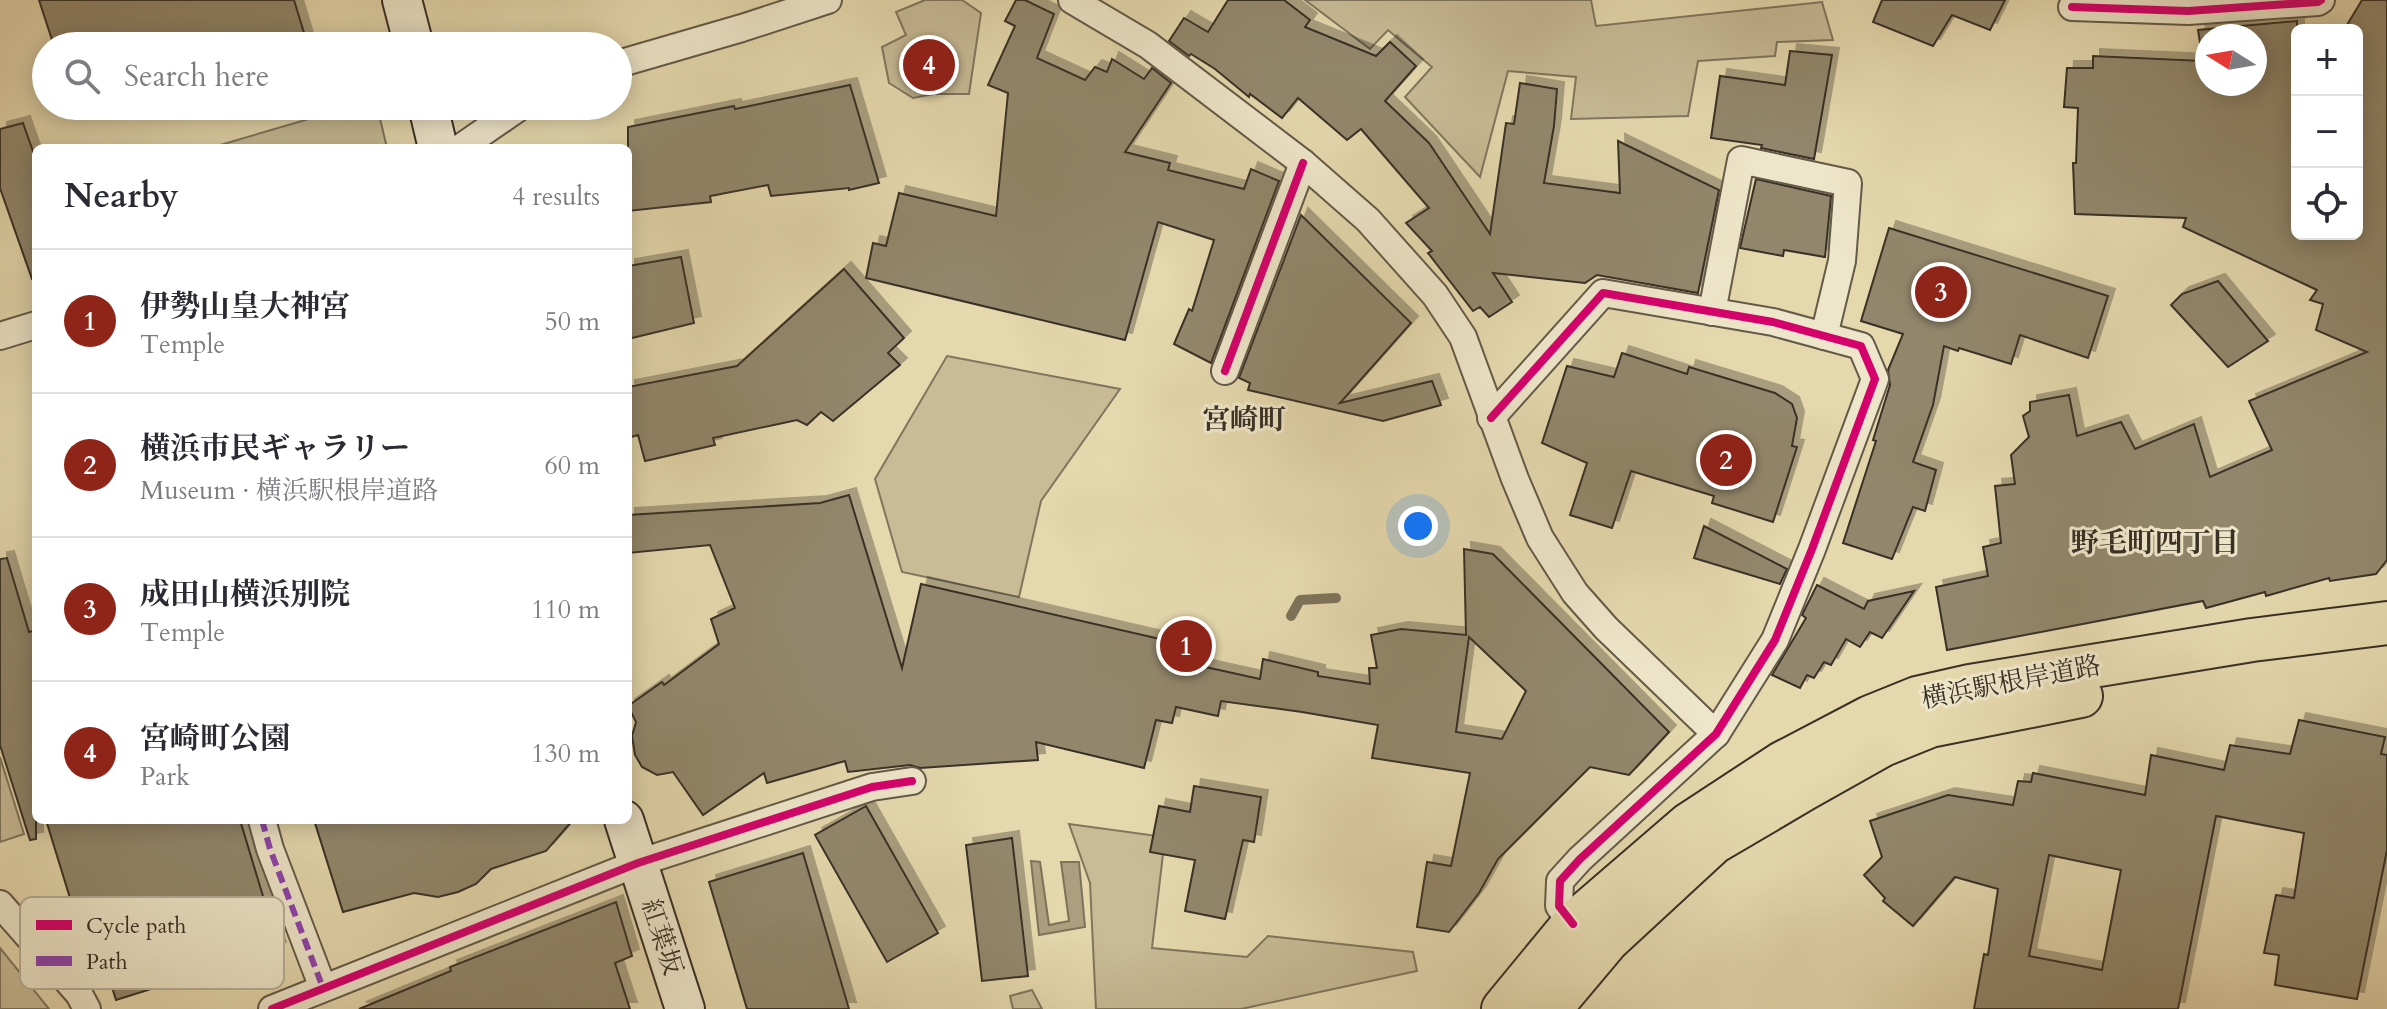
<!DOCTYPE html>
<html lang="en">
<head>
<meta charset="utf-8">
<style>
  body { margin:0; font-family:Cardo,"Noto Serif JP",serif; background:#f2f2f3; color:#2b2b33 }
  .controls { position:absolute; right:24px; top:24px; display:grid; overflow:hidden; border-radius:12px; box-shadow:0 4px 20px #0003 }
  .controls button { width:72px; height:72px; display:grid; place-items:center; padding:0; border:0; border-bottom:2px solid #e1e1e2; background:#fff; color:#2b2b33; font:40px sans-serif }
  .compass { position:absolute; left:2195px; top:24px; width:72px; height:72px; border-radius:50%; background:#fff; box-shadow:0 4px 20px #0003; rotate:281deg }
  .you { position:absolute; left:1418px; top:526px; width:28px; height:28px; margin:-20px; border:6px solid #fff; border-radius:50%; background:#1a73e8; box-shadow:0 0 0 12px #1a73e833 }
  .badge { display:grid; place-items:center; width:52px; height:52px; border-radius:50%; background:#8f2418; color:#fff; font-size:26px; font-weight:700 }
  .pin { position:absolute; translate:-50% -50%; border:4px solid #fff; box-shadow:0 2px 8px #0006 }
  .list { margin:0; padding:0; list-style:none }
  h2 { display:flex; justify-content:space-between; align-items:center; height:104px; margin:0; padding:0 32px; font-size:34px }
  h2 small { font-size:26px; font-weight:400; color:#7c7c81 }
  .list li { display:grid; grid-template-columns:52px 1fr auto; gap:24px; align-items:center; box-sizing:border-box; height:144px; padding:0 32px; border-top:2px solid #e1e1e2 }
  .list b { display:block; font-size:30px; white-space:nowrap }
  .list p { margin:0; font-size:26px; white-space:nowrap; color:#7c7c81 }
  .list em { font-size:26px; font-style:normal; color:#7c7c81 }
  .icon { flex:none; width:44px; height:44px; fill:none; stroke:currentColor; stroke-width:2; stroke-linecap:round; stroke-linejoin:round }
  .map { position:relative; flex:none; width:2387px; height:1009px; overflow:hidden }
  .search { position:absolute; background:#fff; box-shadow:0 4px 20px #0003; left:32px; top:32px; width:600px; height:88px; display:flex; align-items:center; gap:20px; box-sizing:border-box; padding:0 28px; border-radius:44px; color:#7c7c81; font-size:30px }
  .panel { position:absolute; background:#fff; box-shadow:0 4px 20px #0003; left:32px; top:144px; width:600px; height:680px; border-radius:12px }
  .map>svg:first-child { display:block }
  .green { fill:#c8bb96; stroke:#80765e; stroke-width:2 }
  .water { fill:#ab9f7f; stroke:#7d735b; stroke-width:2 }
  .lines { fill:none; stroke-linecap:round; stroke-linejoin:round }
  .stream { stroke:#7d735b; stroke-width:10 }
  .building { fill:#92876c; stroke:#393026; stroke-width:2; fill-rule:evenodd; filter:url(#shadow) }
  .street-casing { stroke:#645a48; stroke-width:30 }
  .secondary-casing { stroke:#393026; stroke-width:42 }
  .primary-casing { stroke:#393026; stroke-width:46 }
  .street { stroke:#eee6ca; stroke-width:26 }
  .secondary { stroke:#eee6ca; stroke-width:38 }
  .primary { stroke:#e5d8ad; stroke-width:42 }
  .quiet { stroke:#8e44ad; stroke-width:6; stroke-dasharray:12 6; stroke-linecap:butt }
  .cycleway-casing { stroke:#eee6ca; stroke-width:13 }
  .cycleway { stroke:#d6006c; stroke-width:8 }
  .labels { text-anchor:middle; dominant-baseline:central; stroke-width:6; stroke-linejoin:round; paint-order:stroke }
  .street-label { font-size:26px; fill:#393026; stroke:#eee6ca }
  .neighbourhood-label { font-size:28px; font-weight:bold; fill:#393026; stroke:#eee6ca }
  .key { fill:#eee6ca; stroke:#b8af99; stroke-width:2 }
  .key-label { font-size:22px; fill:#393026 }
</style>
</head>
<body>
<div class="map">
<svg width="2387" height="1009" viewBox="0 0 2387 1009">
  <defs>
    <filter id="shadow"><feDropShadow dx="7" dy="-7" stdDeviation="0" flood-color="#0004"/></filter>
  </defs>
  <rect width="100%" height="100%" fill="#e5d8ad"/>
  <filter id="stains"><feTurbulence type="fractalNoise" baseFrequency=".0025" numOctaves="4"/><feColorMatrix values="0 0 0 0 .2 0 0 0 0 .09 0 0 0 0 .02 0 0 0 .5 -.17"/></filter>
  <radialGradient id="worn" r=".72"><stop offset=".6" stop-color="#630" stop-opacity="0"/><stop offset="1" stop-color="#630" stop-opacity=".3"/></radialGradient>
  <g class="green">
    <polygon points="925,0 962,0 981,13 969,94 933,94 913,98 889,83 882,47 906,35 896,12"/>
    <polygon points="1305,0 1591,0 1596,26 1822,2 1833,40 1777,42 1775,56 1698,61 1688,116 1571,119 1576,77 1508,71 1480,177 1405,97 1432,67 1388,30 1370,49"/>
    <polygon points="353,106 377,106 387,148 210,148"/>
    <polygon points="947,356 1120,389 1041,501 1019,597 902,572 875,479"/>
    <polygon points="0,757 24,834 0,842"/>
    <polygon points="1069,824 1165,837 1152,948 1247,957 1268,936 1413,952 1417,971 1241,1009 1096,1009 1090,883"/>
    <polygon points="0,948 49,1009 0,1009"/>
    <polygon points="1032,990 1042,1009 1013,1009 1010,996"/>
  </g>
  <polygon class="water" points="1031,861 1040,862 1049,925 1069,921 1061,862 1079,862 1085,927 1039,935"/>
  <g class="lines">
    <polyline class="stream" points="1291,616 1300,600 1336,598"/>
  </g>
  <g class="building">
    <polygon points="39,0 294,0 308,46 54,46"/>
    <polygon points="1016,0 1025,0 1054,14 1037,58 1085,80 1095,67 1107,72 1112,59 1144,79 1152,68 1171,83 1125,152 1170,163 1168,170 1244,189 1251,169 1279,181 1211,363 1174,344 1189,309 1192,311 1214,240 1158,222 1125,340 866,278 873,243 886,246 899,193 996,216 1008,93 988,85 1015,26 1005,21"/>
    <polygon points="1228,0 1284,0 1310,20 1305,27 1376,56 1390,42 1416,66 1385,101 1429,143 1490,234 1506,123 1514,124 1520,83 1557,89 1554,126 1544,183 1620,193 1618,141 1719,190 1698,293 1597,275 1585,283 1493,273 1512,302 1489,317 1480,307 1473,311 1428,253 1432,251 1406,223 1429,208 1361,129 1347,140 1298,98 1282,118 1250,94 1249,97 1215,69 1191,54 1189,56 1169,41 1184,18 1208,32"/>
    <polygon points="1882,0 2005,0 1990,30 1952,15 1933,46 1873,22"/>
    <path d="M2362,0h25v560l-11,14 -46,7 -1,-3 -63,18 -1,-4 -59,16 -3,-7 -256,49 -11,-63 52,-11 -5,-29 18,-4 -6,-57 20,-2 -4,-29 18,-18 -6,-21 7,-5v-9l39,-7 8,41 44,-14 14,27 59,-25 16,53 62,-27 -23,-49 118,-49 -51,-22 7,-26 -13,-4 7,-10 -134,-63 3,-9 -111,-4 -2,-51h3l2,-55 -14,-1 3,-39h26v-12l110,5 -5,-31 99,-9v213h60v-204h-13zM2207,36h48v48h-48z"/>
    <polygon points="1790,51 1832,55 1814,159 1761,148 1762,145 1711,138 1720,76 1785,85"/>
    <polygon points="850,85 879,183 849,190 849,188 771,196 768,185 710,196 711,202 628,211 628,127 734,106 735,109"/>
    <polygon points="23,123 36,160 36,279 32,279 0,188 0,129"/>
    <polygon points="1756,179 1831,196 1825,257 1784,250 1783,256 1740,248"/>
    <polygon points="1301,215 1411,323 1340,403 1432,381 1441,405 1383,421 1248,390 1250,383 1239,378"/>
    <polygon points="1889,228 2108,296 2088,358 2020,335 2011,364 1959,348 1958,351 1944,346 1933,405 1913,462 1936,470 1925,511 1913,507 1892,559 1843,543 1876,441 1873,440 1890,385 1888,370 1903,334 1861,321"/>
    <polygon points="681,257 694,323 628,339 628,266"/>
    <polygon points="844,269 904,338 888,353 900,365 833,421 821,412 807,425 797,420 713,438 715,445 645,461 638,435 628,438 628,387 737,366"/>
    <polygon points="2218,281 2268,341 2228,367 2171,305 2182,294"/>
    <polygon points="1622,353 1687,374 1689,367 1775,393 1792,404 1797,418 1792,446 1797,447 1773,522 1712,503 1714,496 1631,471 1612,528 1570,515 1587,463 1542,443 1567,366 1614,377"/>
    <path d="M849,495l53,173 19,-84 252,58 -4,17 91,20 3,-20 55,13v4l52,8 -1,-16h8l-6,-33 30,-6 65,6 -2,-86 29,5 176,178 -40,43 -39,-8 -92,92 -19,34 -30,39 -32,-5 10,-65 24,4 19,-93 -98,-15 6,-33 -76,-13 -81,-11 -3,15 -42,-9 -4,16 -16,-3 -12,48 -108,-26 2,18 -118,8 -10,-3 -62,7 -3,-11 -78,22 -3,-10 -61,42 -30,-43 -16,3 -15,-8 -7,-12 -3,-19 4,-14 -8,-16 34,-24 2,3 55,-41 -8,-25 24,-11 -25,-63 -82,8v-38l192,-12zM1469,637l57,54 -24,48 -46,-7z"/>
    <polygon points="1704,526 1787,569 1780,584 1694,558"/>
    <polygon points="7,558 29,632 36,630 36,839 30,840 0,745 0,559"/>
    <polygon points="1817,585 1864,609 1868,601 1914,591 1882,638 1870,632 1860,647 1846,639 1831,665 1824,662 1814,678 1807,675 1800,688 1772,675 1806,618 1802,615"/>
    <path d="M2299,720l86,17 -4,17 6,1v95l-30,149 -82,-14 4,-30 -15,-2 12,-58 18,3 10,-65 -88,-17 -38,193h-204l10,-55 4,1 10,-66 -43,-12 -42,49 -30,-25 2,-3 -21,-23 18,-18 -12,-36 78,-26 65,10 5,-24 13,1 2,-9 112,22 6,-40 73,15 6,-25 60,9zM2049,855l72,15 -19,100 -73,-14z"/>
    <polygon points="1194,786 1261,797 1254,842 1243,840 1225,919 1185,911 1195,860 1150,852 1159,806 1190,812"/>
    <polygon points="866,806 938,933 887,962 815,835"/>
    <polygon points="46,820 240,820 279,949 116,1000 95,933 82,937"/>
    <polygon points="314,820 573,820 546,851 491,869 476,884 458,892 438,897 414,893 343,912"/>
    <polygon points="1012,838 1028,976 982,981 966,845"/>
    <polygon points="803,853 849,1009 747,1009 709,882"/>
    <polygon points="616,902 632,956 615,963 630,1009 359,1009 451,971 450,967"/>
  </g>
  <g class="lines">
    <g class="street-casing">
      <g id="street">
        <polyline points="1072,0 1148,45 1303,163 1368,220 1435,295 1463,337 1515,479 1540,538 1575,593 1606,628 1716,734"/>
        <polyline points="2072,7 2188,11 2318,2 2321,0"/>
        <polyline points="618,64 742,28 828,0"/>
        <polyline points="460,148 521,106"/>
        <polyline points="1712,312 1741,160 1848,183 1842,261 1824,336"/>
        <polyline points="0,336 36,325"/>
        <polyline points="1225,371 1303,163"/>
        <polyline points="1491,418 1603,293 1773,322 1861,346 1875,379 1812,549 1775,640 1716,734 1580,859 1560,881 1559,906 1573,924"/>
        <polyline points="262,820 270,849 323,988"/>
        <polyline points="0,904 79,994 87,1009"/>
        <polyline points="272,1009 638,863 872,787 912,781"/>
      </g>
    </g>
    <g class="secondary-casing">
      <g id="secondary">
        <polyline points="402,0 414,46"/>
        <polyline points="428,106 438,148"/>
        <polyline points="624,820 685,1009"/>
      </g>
    </g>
    <g class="primary-casing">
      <g id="primary">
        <polyline points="1503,1009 1573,924 1689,824 1782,763 1870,717 1917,698 1970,686 2252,640 2387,623"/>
        <polyline points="1550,1009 1608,940 1713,843 1803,790 1883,745 1930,726 2081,696"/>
      </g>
    </g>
    <use href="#street" class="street"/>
    <use href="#secondary" class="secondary"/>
    <use href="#primary" class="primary"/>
    <polyline class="quiet" points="262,820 270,849 323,988"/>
    <g class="cycleway-casing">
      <g id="cycleway">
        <polyline points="2072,7 2188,11 2318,2 2321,0"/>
        <polyline points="1225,371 1303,163"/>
        <polyline points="1491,418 1603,293 1773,322 1861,346 1875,379 1812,549 1775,640 1716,734 1580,859 1560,881 1559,906 1573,924"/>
        <polyline points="272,1009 638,863 872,787 912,781"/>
      </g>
    </g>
    <use href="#cycleway" class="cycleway"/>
  </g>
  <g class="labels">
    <g class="street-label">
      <text transform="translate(2011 682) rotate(-11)">横浜駅根岸道路</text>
      <text transform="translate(662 937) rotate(72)">紅葉坂</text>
    </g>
    <g class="neighbourhood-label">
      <text x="1244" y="420">宮崎町</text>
      <text x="2155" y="543">野毛町四丁目</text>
    </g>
  </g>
  <rect x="20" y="897" width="264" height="92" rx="12" class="key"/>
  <rect x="36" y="920" width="36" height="10" fill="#d6006c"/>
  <rect x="36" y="956" width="36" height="10" fill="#8e44ad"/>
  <g class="key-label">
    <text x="86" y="933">Cycle path</text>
    <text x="86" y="969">Path</text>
  </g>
  <rect width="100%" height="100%" filter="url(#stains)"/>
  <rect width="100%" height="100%" fill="url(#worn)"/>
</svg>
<div class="controls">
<button>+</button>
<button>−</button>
<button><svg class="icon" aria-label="locate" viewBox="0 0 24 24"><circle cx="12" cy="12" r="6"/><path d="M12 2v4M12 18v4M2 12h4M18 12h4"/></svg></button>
</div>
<svg class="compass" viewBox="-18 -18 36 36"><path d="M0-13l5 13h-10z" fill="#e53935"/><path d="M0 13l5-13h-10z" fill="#7c7c81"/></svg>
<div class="you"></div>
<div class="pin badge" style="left:1186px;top:646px">1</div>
<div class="pin badge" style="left:1726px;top:460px">2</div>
<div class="pin badge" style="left:1941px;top:292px">3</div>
<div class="pin badge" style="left:929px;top:65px">4</div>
<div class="search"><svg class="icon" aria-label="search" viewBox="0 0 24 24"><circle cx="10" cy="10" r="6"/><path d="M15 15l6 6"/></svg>Search here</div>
<section class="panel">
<h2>Nearby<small>4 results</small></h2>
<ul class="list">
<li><span class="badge">1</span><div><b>伊勢山皇大神宮</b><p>Temple</p></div><em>50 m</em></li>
<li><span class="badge">2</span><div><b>横浜市民ギャラリー</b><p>Museum · 横浜駅根岸道路</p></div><em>60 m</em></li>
<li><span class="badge">3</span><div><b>成田山横浜別院</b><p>Temple</p></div><em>110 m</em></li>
<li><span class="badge">4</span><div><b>宮崎町公園</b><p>Park</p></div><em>130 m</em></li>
</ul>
</section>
</div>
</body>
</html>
